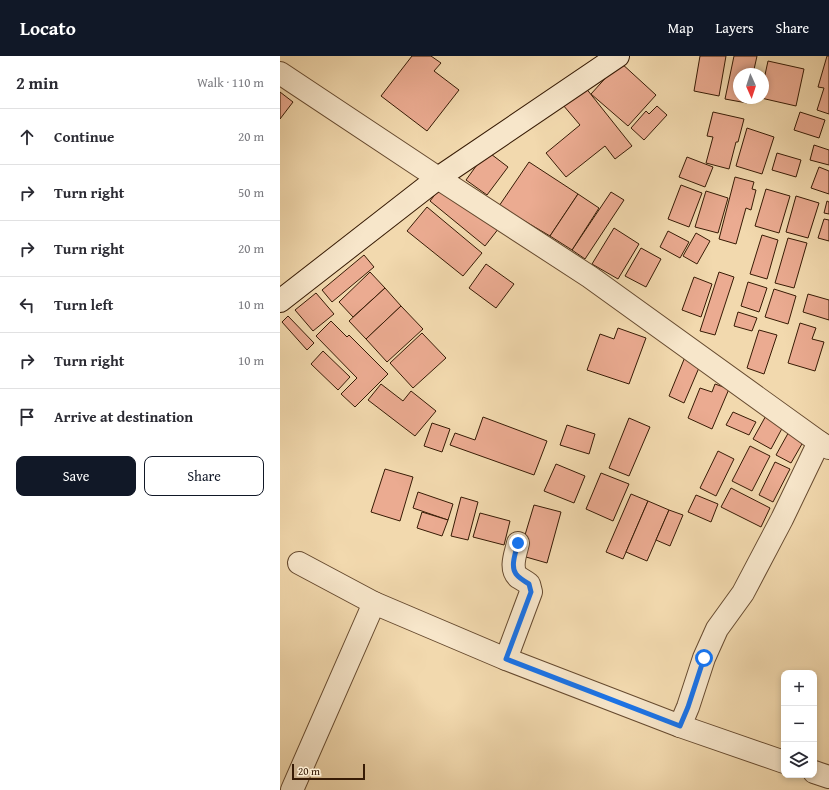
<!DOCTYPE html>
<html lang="en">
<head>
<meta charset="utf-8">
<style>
  body { margin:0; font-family:"Gentium Book Plus",serif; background:#f2f2f3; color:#2b2b33 }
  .controls { position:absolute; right:12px; bottom:12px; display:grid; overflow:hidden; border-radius:8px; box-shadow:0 2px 6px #0003 }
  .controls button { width:36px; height:36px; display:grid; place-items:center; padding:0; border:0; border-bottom:1px solid #e1e1e2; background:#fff; color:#2b2b33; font:20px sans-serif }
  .compass { position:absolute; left:453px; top:12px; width:36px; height:36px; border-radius:50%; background:#fff; box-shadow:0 2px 6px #0003; rotate:177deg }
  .scale { position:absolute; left:12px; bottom:10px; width:73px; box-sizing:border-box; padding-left:4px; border:2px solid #371b05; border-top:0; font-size:11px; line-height:14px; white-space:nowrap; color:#371b05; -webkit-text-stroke:3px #f7e6ca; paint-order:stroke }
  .stop { position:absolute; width:12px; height:12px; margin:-9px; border:3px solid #1a73e8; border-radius:50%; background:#fff }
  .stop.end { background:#1a73e8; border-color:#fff; box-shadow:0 1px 4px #0008 }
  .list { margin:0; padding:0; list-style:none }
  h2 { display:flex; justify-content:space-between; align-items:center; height:52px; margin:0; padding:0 16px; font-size:17px }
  h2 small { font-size:13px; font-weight:400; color:#7c7c81 }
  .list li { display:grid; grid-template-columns:26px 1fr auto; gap:12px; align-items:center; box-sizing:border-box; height:56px; padding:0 16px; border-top:1px solid #e1e1e2 }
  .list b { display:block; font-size:15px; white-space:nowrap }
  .list em { font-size:13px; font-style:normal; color:#7c7c81 }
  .actions { display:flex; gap:8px; padding:12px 16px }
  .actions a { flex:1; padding:9px 0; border:1px solid #111827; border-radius:8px; text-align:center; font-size:14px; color:#111827 }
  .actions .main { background:#111827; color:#fff }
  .icon { flex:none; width:22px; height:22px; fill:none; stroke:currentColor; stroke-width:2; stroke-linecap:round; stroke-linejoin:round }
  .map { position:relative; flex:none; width:549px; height:734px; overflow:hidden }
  header { display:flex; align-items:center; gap:24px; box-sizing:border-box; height:56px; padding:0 20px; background:#111827; color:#fff }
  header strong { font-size:19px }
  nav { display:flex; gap:22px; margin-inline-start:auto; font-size:14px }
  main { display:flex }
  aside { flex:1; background:#fff }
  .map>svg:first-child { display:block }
  .building { fill:#ebab91; stroke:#371b05 }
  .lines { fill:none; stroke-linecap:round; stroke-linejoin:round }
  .street-casing { stroke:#664a2f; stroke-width:24 }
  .secondary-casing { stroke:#371b05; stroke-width:24 }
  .street { stroke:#f7e6ca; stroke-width:22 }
  .secondary { stroke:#f7e6ca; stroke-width:22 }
  .route { stroke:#1a73e8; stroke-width:5 }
</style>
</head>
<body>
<header>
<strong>Locato</strong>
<nav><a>Map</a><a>Layers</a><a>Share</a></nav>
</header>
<main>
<aside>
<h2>2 min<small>Walk · 110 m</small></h2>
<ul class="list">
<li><svg class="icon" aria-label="ahead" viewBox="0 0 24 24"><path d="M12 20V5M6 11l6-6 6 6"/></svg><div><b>Continue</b></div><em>20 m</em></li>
<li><svg class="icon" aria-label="right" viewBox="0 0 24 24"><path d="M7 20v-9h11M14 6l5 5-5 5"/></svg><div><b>Turn right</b></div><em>50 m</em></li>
<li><svg class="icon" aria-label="right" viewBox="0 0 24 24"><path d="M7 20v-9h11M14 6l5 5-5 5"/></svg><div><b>Turn right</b></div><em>20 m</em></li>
<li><svg class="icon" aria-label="left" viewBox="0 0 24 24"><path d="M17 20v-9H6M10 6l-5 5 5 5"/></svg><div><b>Turn left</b></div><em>10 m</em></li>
<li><svg class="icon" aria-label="right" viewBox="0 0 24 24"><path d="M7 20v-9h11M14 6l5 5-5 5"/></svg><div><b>Turn right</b></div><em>10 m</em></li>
<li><svg class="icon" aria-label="arrive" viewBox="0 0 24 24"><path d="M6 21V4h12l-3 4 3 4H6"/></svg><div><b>Arrive at destination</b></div></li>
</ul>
<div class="actions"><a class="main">Save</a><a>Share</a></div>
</aside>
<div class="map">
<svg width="549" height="734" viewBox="0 0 549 734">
  <rect width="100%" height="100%" fill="#f2d9ae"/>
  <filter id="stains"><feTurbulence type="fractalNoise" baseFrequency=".005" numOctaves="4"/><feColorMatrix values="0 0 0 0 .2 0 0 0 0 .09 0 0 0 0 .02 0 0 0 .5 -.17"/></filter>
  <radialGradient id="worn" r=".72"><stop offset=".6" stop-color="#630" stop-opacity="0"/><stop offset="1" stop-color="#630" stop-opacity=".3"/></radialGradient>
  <g class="building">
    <polygon points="132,0 151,0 161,7 154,15 179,34 147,75 101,40"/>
    <polygon points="420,0 446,0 439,40 414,35"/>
    <polygon points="454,0 477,0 473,18 459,18 459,42 468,42 467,47 445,43"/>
    <polygon points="547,0 549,0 549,58 537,54 544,32 538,31"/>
    <polygon points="488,5 524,13 516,50 481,42 483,42 483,28"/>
    <polygon points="340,6 376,39 348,70 311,38"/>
    <polygon points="305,31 352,90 335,103 325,90 286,121 266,97 300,69 283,49"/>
    <polygon points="0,36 13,46 0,63"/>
    <polygon points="377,50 387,59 364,84 351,72 366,55 369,58"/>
    <polygon points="433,56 464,63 458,86 456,86 449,113 426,107 433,81 427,80"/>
    <polygon points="520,56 545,64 539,82 514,74"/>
    <polygon points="467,72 494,81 482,118 456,110"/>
    <polygon points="534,89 549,94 549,109 530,104"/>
    <polygon points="207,95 228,111 207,139 186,124"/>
    <polygon points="497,97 521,104 516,121 492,114"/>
    <polygon points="407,101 433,111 425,131 399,121"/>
    <polygon points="249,106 298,138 270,180 219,150"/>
    <polygon points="539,111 549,115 549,138 531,132"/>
    <polygon points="455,121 474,126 472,133 476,134 471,154 466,152 456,188 439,183"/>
    <polygon points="164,127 219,172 205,190 150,145"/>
    <polygon points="401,129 422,137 409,171 388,163"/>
    <polygon points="486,133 510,140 499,177 475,170"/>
    <polygon points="426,135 448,142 438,177 415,171"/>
    <polygon points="331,136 344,144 305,203 292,194"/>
    <polygon points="298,138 319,152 292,194 270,180"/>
    <polygon points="516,140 539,147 528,182 506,176"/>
    <polygon points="547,145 549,146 549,158 544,157"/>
    <polygon points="147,151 202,197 183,220 127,175"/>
    <polygon points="544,163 549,164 549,185 538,182"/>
    <polygon points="334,172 359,188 338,223 312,208"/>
    <polygon points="388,175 409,186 400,202 380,191"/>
    <polygon points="416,177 430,185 417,208 403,200"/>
    <polygon points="482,179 498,184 487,223 470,218"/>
    <polygon points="508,182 527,187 514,232 495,227"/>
    <polygon points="361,192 381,203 366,231 345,220"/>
    <polygon points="84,199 94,211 52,246 42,234"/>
    <polygon points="206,208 234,228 216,252 189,232"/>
    <polygon points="90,216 105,232 73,261 59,246"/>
    <polygon points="439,216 454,221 435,279 420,275"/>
    <polygon points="414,221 432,228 421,261 402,254"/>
    <polygon points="468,226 487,232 479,256 461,250"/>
    <polygon points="105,232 121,250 86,283 69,265"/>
    <polygon points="494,233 516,240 508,268 485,261"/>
    <polygon points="36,237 54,258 33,275 15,254"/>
    <polygon points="528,238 549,244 549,264 523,256"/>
    <polygon points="121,250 143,273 107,306 86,283"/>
    <polygon points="458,256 477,262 472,275 454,270"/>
    <polygon points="8,260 34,287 27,294 2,266"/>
    <polygon points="51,265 67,281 69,279 108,318 75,351 61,338 77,322 36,280"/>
    <polygon points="520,267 536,272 532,283 544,286 535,315 508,307"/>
    <polygon points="338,272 366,282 349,328 307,314 320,278 334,283"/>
    <polygon points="479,274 497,279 484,318 467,312"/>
    <polygon points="142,277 166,302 133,332 110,307"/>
    <polygon points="43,295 70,321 58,334 31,308"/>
    <polygon points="405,301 421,307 404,347 389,340"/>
    <polygon points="101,328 123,345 131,335 156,355 135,380 88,344"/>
    <polygon points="435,328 449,333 432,373 408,362 420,332 432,336"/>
    <polygon points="453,356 476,366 469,379 446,369"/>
    <polygon points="488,356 506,365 491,393 473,383"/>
    <polygon points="203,361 267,385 254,419 170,389 175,377 195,384"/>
    <polygon points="349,362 370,371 349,420 329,412"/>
    <polygon points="152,367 170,373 162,396 144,390"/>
    <polygon points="287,369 315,378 309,398 280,389"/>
    <polygon points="511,372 526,381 511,407 496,399"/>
    <polygon points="470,390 490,400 472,435 452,425"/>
    <polygon points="438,395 454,403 436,440 420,432"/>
    <polygon points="495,406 510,413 493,446 479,439"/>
    <polygon points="276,408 305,420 294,447 264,435"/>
    <polygon points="105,413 133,421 120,465 91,456"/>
    <polygon points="321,417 349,428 333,465 306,453"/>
    <polygon points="451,432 490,452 481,471 441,451"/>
    <polygon points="138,436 173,448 168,464 133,452"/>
    <polygon points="351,438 368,445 343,503 326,496"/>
    <polygon points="416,439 438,448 431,466 408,456"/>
    <polygon points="181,441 198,446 188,484 171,480"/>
    <polygon points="368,445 389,454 367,505 346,496"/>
    <polygon points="254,449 281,456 267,507 239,499"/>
    <polygon points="389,454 403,459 390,490 376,484"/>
    <polygon points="142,456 168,464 162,480 137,472"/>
    <polygon points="200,457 230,465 224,489 193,481"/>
  </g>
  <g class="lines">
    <g class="street-casing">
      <g id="street">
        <polyline points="0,17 158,122 310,221 539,386 549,392"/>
        <polyline points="19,507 94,547"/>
        <path d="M226,603l25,-67 -2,-8c-4,-3 -8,-5 -11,-7 -9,-9 -2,-24 0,-34"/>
        <polyline points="400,670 408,651 424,602 437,573 463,537 502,463 539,386"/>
        <polyline points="534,716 549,721"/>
        <polyline points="12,734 94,547 226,603 400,670 504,706"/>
      </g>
    </g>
    <g class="secondary-casing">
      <polyline id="secondary" points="0,245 158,122 338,0"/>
    </g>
    <use href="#street" class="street"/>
    <use href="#secondary" class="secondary"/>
  </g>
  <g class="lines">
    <path class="route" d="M238,487c-2,9 -8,23 -2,31 3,4 8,7 13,10l2,8 -25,67 174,67 8,-19 16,-49"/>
  </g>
  <rect width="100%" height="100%" filter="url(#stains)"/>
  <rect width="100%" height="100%" fill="url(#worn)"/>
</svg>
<div class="controls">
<button>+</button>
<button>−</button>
<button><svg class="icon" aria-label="layers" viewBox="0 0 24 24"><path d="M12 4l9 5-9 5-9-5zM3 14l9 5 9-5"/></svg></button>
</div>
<svg class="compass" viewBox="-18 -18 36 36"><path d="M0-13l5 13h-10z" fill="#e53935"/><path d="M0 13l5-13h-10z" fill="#7c7c81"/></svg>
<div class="scale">20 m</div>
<div class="stop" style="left:424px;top:602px"></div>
<div class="stop end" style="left:238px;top:487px"></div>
</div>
</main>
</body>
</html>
